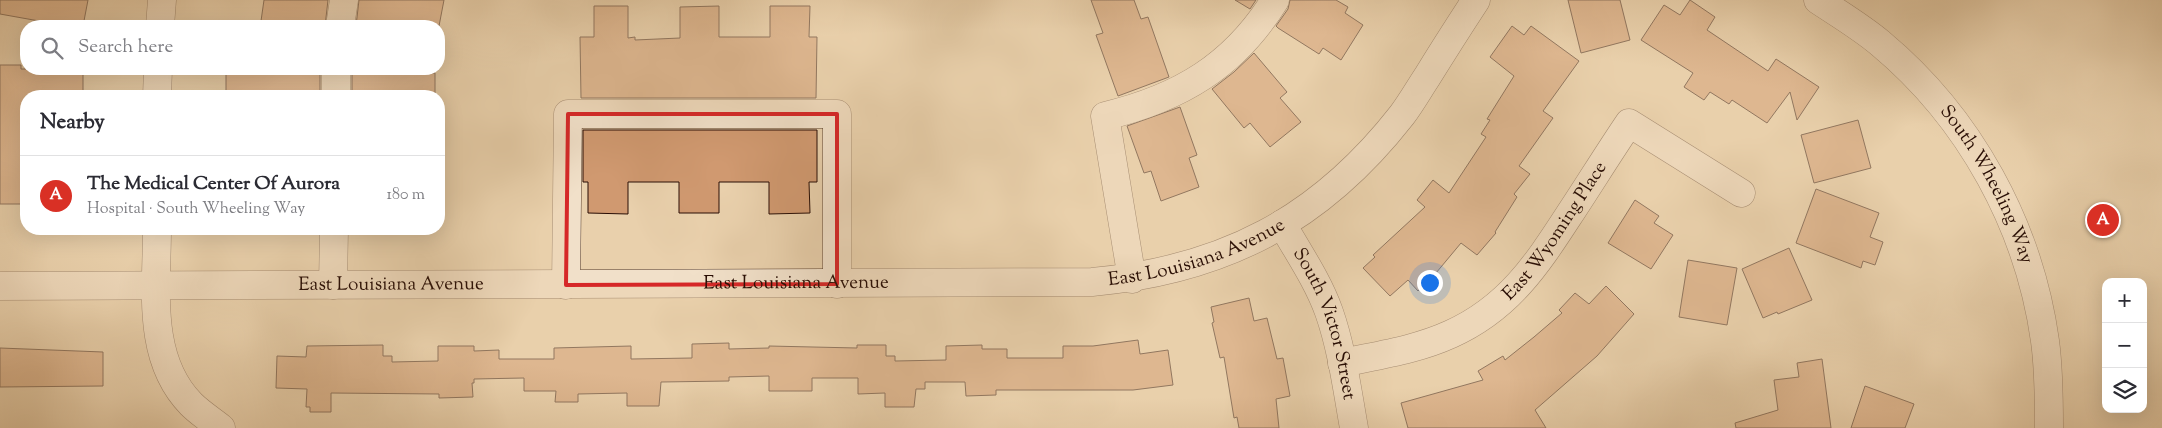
<!DOCTYPE html>
<html lang="en">
<head>
<meta charset="utf-8">
<style>
  body { margin:0; font-family:"Sorts Mill Goudy",serif; background:#f7f7f7; color:#2b2b33 }
  .controls { position:absolute; right:15px; bottom:15px; display:grid; overflow:hidden; border-radius:10px; box-shadow:0 5px 20px #0002 }
  .controls button { width:45px; height:45px; display:grid; place-items:center; padding:0; border:0; border-bottom:1px solid #e1e1e2; background:#fff; color:#2b2b33; font:25px sans-serif }
  .you { position:absolute; left:1429px; top:282px; width:18px; height:18px; margin:-12px; border:4px solid #fff; border-radius:50%; background:#1a73e8; box-shadow:0 0 0 8px #1a73e833 }
  .badge { display:grid; place-items:center; width:32px; height:32px; border-radius:50%; background:#d93025; color:#fff; font-size:16px; font-weight:700 }
  .pin { position:absolute; translate:-50% -50%; border:2px solid #fff; box-shadow:0 1px 5px #0006 }
  .list { margin:0; padding:0; list-style:none }
  h2 { display:flex; justify-content:space-between; align-items:center; height:65px; margin:0; padding:0 20px; font-size:21px }
  h2 small { font-size:16px; font-weight:400; color:#7c7c81 }
  .list li { display:grid; grid-template-columns:32px 1fr auto; gap:15px; align-items:center; box-sizing:border-box; height:80px; padding:0 20px; border-top:1px solid #e1e1e2 }
  .list b { display:block; font-size:19px; white-space:nowrap }
  .list p { margin:0; font-size:16px; white-space:nowrap; color:#7c7c81 }
  .list em { font-size:16px; font-style:normal; color:#7c7c81 }
  .icon { flex:none; width:28px; height:28px; fill:none; stroke:currentColor; stroke-width:2; stroke-linecap:round; stroke-linejoin:round }
  .map { position:relative; flex:none; width:2162px; height:428px; overflow:hidden }
  .search { position:absolute; background:#fff; box-shadow:0 5px 20px #0002; left:20px; top:20px; width:425px; height:55px; display:flex; align-items:center; gap:12px; box-sizing:border-box; padding:0 18px; border-radius:20px; color:#7c7c81; font-size:19px }
  .panel { position:absolute; background:#fff; box-shadow:0 5px 20px #0002; left:20px; top:90px; width:425px; height:145px; border-radius:20px }
  .map>svg:first-child { display:block }
  .building { fill:#d09970; stroke:#280d04 }
  .lines { fill:none; stroke-linecap:round; stroke-linejoin:round }
  .minor-casing { stroke:#583e2e; stroke-width:29 }
  .minor { stroke:#f1e0c9; stroke-width:28 }
  .marked { fill:none; stroke:#d62828; stroke-width:4; stroke-linejoin:round }
  .labels { text-anchor:middle; dominant-baseline:central; stroke-width:4.5; stroke-linejoin:round; paint-order:stroke }
  .street-label { font-size:19px; fill:#280d04; stroke:#f1e0c9 }
</style>
</head>
<body>
<div class="map">
<svg width="2162" height="428" viewBox="0 0 2162 428">
  <rect width="100%" height="100%" fill="#e9d0ac"/>
  <filter id="stains"><feTurbulence type="fractalNoise" baseFrequency=".004" numOctaves="4"/><feColorMatrix values="0 0 0 0 .2 0 0 0 0 .09 0 0 0 0 .02 0 0 0 .5 -.17"/></filter>
  <radialGradient id="worn" r=".72"><stop offset=".6" stop-color="#630" stop-opacity="0"/><stop offset="1" stop-color="#630" stop-opacity=".3"/></radialGradient>
  <g class="building">
    <polygon points="0,0 88,0 83,26 67,26 0,14"/>
    <polygon points="264,0 328,0 325,26 296,26 261,21"/>
    <polygon points="359,0 444,0 439,26 356,26"/>
    <polygon points="1091,0 1134,0 1141,19 1148,17 1169,77 1118,96 1096,35 1103,33"/>
    <polygon points="1235,0 1256,0 1250,9"/>
    <polygon points="1290,0 1336,0 1348,7 1345,13 1363,25 1341,60 1323,48 1319,54 1278,28 1276,26 1288,9"/>
    <polygon points="1568,0 1620,0 1630,40 1581,53"/>
    <polygon points="1690,0 1715,17 1707,30 1768,71 1776,59 1819,87 1797,120 1790,92 1767,123 1732,100 1729,104 1710,92 1704,100 1684,87 1693,73 1641,40 1664,5 1680,15"/>
    <polygon points="594,6 628,6 628,38 635,37 635,40 680,38 680,7 719,6 719,37 770,37 770,6 810,6 809,37 817,37 816,98 581,98 580,37 594,37"/>
    <polygon points="1512,26 1524,35 1531,26 1579,61 1543,111 1553,118 1519,166 1530,174 1514,194 1517,197 1495,232 1496,233 1477,255 1461,243 1436,273 1418,291 1408,280 1390,296 1363,268 1375,257 1373,255 1425,207 1417,200 1433,180 1449,193 1486,137 1481,134 1490,120 1487,119 1514,76 1490,57"/>
    <polygon points="1254,53 1287,92 1280,98 1301,122 1270,147 1250,123 1244,128 1212,89 1234,72"/>
    <polygon points="0,65 21,65 21,69 83,69 83,96 26,96 26,204 0,204"/>
    <polygon points="258,69 320,69 320,96 226,96 226,74 258,73"/>
    <polygon points="352,69 432,69 432,73 435,73 435,96 352,96"/>
    <polygon points="1180,107 1197,155 1189,158 1199,187 1161,201 1151,171 1144,173 1127,126"/>
    <polygon points="1858,120 1871,168 1814,183 1801,135"/>
    <polygon points="583,130 817,130 817,182 809,182 810,213 769,214 769,182 719,182 719,213 679,213 679,182 628,182 628,214 588,213 588,182 583,182"/>
    <polygon points="1816,189 1879,213 1870,237 1883,242 1875,265 1863,261 1861,268 1796,243"/>
    <polygon points="1635,200 1659,216 1654,223 1673,235 1651,269 1608,243"/>
    <polygon points="1789,248 1812,300 1778,314 1777,312 1763,318 1742,269"/>
    <polygon points="1688,260 1737,268 1727,325 1679,317"/>
    <polygon points="1606,286 1634,314 1597,356 1535,410 1546,428 1408,428 1401,403 1483,380 1478,371 1503,356 1505,360 1534,337 1562,313 1559,310 1575,293 1589,304"/>
    <polygon points="1249,298 1254,321 1267,318 1277,359 1283,358 1290,396 1276,399 1279,428 1239,428 1237,417 1234,418 1224,357 1220,358 1212,323 1214,322 1211,307"/>
    <polygon points="1138,340 1140,354 1168,350 1173,385 1133,390 996,390 996,395 966,396 965,382 925,382 925,389 916,389 914,407 885,407 885,393 858,394 858,378 812,378 812,391 769,391 769,376 729,377 729,381 661,382 659,406 627,406 627,393 578,394 578,402 555,402 556,391 524,391 524,378 474,379 474,383 472,383 473,397 439,398 439,394 331,393 331,412 310,412 310,407 306,407 307,389 276,388 277,356 306,357 307,346 383,345 383,356 392,356 392,362 438,361 438,346 474,346 474,351 499,350 499,359 554,359 554,348 631,346 631,359 692,358 692,344 729,343 729,349 769,348 769,346 857,348 857,345 886,345 886,356 895,356 895,361 946,360 946,346 982,345 982,349 1007,349 1007,358 1063,358 1063,346 1093,346"/>
    <polygon points="0,348 103,352 103,386 0,387"/>
    <polygon points="1822,359 1831,428 1736,428 1735,423 1778,410 1774,380 1799,377 1797,363"/>
    <polygon points="1865,386 1914,404 1905,428 1851,428"/>
  </g>
  <g class="lines">
    <g class="minor-casing">
      <g id="minor">
        <path id="s1" d="M1818,0c21,14 43,27 62,43 90,75 149,183 165,298 4,29 4,58 4,87"/>
        <polyline points="160,26 162,0"/>
        <polyline points="340,26 344,0"/>
        <polyline points="157,96 158,69"/>
        <polyline points="336,96 336,69"/>
        <path id="s2" d="M1282,224c16,28 36,57 47,88 13,37 18,77 25,116"/>
        <path d="M157,229c0,59 -11,129 34,175 9,9 20,16 30,24"/>
        <path d="M1132,279l-27,-163c75,-18 129,-50 170,-116"/>
        <polyline points="333,285 334,229"/>
        <polyline points="566,285 568,114 837,114 837,284"/>
        <path id="s3" d="M0,286l1092,-4c132,-12 228,-62 310,-167 9,-12 17,-26 25,-38 16,-26 32,-51 49,-77"/>
        <path id="s4" d="M1342,363c37,-8 74,-13 109,-29 60,-27 88,-73 122,-125 19,-29 37,-58 56,-86l112,70"/>
      </g>
    </g>
    <use href="#minor" class="minor"/>
  </g>
  <path d="M0 0H2162V428H0ZM568,114h269v170l-271,1z" fill="#e9d0ac" fill-opacity=".55" fill-rule="evenodd"/>
  <path class="marked" d="M568,114h269v170l-271,1z"/>
  <g class="labels">
    <g class="street-label">
      <text stroke="none"><textPath href="#s1" startOffset="255">South Wheeling Way</textPath></text>
      <text stroke="none"><textPath href="#s4" startOffset="262">East Wyoming Place</textPath></text>
      <text stroke="none"><textPath href="#s3" startOffset="1201">East Louisiana Avenue</textPath></text>
      <text stroke="none"><textPath href="#s3" startOffset="796">East Louisiana Avenue</textPath></text>
      <text stroke="none"><textPath href="#s3" startOffset="391">East Louisiana Avenue</textPath></text>
      <text stroke="none"><textPath href="#s2" startOffset="110">South Victor Street</textPath></text>
    </g>
  </g>
  <rect width="100%" height="100%" filter="url(#stains)"/>
  <rect width="100%" height="100%" fill="url(#worn)"/>
</svg>
<div class="controls">
<button>+</button>
<button>−</button>
<button><svg class="icon" aria-label="layers" viewBox="0 0 24 24"><path d="M12 4l9 5-9 5-9-5zM3 14l9 5 9-5"/></svg></button>
</div>
<div class="you"></div>
<div class="pin badge" style="left:2103px;top:220px">A</div>
<div class="search"><svg class="icon" aria-label="search" viewBox="0 0 24 24"><circle cx="10" cy="10" r="6"/><path d="M15 15l6 6"/></svg>Search here</div>
<section class="panel">
<h2>Nearby<small></small></h2>
<ul class="list">
<li><span class="badge">A</span><div><b>The Medical Center Of Aurora</b><p>Hospital · South Wheeling Way</p></div><em>180 m</em></li>
</ul>
</section>
</div>
</body>
</html>
